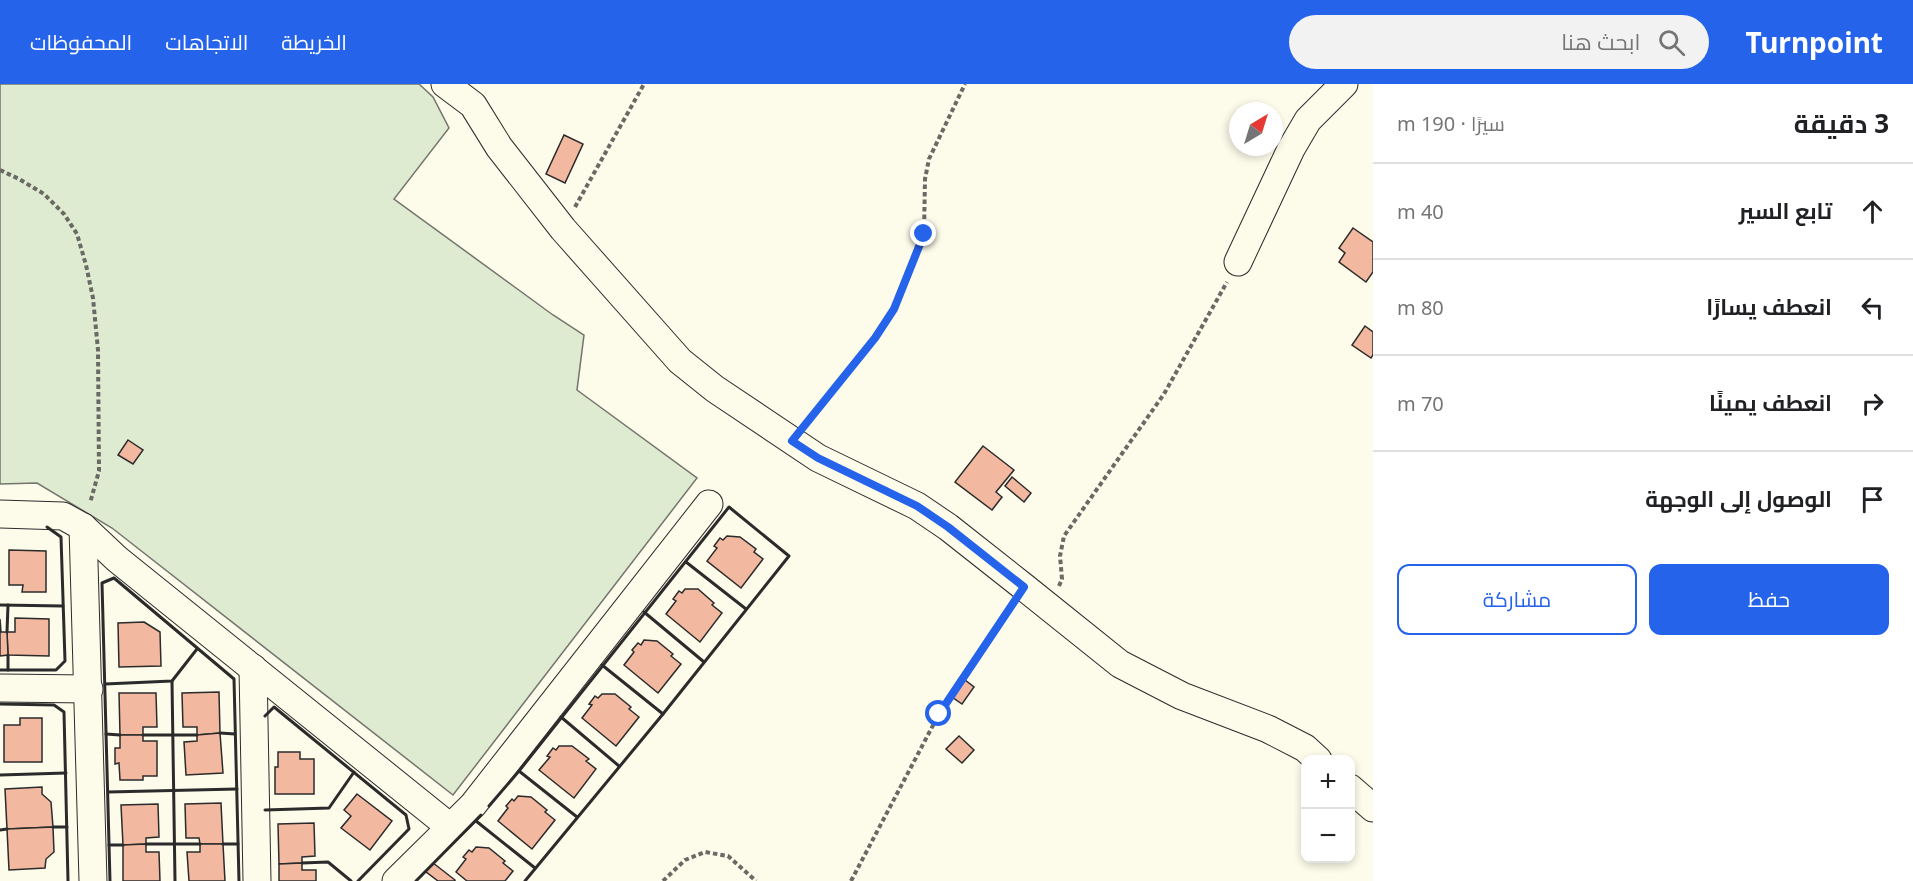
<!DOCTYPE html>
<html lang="ar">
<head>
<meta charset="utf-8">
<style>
  body { margin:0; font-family:"Noto Sans",Cairo,sans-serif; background:#f2f2f2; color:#202124; direction:rtl }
  .controls { position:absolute; right:18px; bottom:18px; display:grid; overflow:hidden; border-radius:12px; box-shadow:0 3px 9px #0003 }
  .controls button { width:54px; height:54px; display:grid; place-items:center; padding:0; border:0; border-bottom:2px solid #e0e0e0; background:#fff; color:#202124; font:30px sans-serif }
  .compass { position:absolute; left:1229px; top:18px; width:54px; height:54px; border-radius:50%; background:#fff; box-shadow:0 3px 9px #0003; rotate:38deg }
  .stop { position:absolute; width:18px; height:18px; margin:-14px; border:4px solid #2563eb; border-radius:50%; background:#fff }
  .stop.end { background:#2563eb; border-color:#fff; box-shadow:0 2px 6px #0008 }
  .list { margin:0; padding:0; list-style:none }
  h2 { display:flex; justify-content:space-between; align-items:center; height:78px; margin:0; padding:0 24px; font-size:26px }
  h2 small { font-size:20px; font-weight:400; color:#757577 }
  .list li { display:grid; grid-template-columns:39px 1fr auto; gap:18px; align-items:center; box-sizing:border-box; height:96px; padding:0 24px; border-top:2px solid #e0e0e0 }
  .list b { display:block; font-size:22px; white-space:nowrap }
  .list em { font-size:20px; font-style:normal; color:#757577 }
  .actions { display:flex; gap:12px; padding:18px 24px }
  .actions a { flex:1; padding:14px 0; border:2px solid #2563eb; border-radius:12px; text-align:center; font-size:21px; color:#2563eb }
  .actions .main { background:#2563eb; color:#fff }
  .icon { flex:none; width:33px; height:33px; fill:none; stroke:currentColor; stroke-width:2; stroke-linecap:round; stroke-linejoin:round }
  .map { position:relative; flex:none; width:1373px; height:797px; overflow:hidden; direction:ltr }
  header { display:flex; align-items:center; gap:36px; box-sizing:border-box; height:84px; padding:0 30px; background:#2563eb; color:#fff }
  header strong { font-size:28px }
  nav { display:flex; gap:33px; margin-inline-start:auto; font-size:21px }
  .search { width:420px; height:54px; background:#f2f2f2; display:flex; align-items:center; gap:15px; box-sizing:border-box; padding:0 21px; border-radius:33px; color:#757577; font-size:22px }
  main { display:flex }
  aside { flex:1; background:#fff }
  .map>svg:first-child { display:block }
  .green { fill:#deebd1; stroke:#74746e; stroke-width:1.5 }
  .building { fill:#f2b8a0; stroke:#2b2b2b; stroke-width:1.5 }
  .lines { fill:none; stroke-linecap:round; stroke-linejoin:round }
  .minor-casing { stroke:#2b2b2b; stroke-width:29 }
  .path { stroke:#6a6964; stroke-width:4; stroke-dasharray:4.5 3; stroke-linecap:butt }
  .minor { stroke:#fdfbea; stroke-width:27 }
  .wall { stroke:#2b2b2b; stroke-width:3 }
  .route { stroke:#2563eb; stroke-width:8 }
</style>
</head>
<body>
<header>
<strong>Turnpoint</strong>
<div class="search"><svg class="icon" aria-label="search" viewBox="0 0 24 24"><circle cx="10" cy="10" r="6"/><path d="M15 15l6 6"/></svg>ابحث هنا</div>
<nav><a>الخريطة</a><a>الاتجاهات</a><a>المحفوظات</a></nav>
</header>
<main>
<aside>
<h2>3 دقيقة<small>سيرًا · 190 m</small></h2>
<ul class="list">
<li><svg class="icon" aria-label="ahead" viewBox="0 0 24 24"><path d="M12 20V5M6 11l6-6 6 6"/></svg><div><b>تابع السير</b></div><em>40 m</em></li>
<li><svg class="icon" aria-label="left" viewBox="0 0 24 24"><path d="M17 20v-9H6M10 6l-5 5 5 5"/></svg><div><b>انعطف يسارًا</b></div><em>80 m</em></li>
<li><svg class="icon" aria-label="right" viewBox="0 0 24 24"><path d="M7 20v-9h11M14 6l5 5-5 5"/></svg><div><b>انعطف يمينًا</b></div><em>70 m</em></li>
<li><svg class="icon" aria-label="arrive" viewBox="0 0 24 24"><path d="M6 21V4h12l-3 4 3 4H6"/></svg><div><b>الوصول إلى الوجهة</b></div></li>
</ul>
<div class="actions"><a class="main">حفظ</a><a>مشاركة</a></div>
</aside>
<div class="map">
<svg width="1373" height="797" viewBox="0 0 1373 797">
  <rect width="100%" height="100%" fill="#fdfbea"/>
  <polygon class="green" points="0,0 419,0 433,13 449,44 394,115 553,231 584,251 577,306 697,394 453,711 112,444 37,399 0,400"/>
  <g class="building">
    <polygon points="564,51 583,60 565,99 546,90"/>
    <polygon points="1353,144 1373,158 1373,188 1366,198 1339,178 1345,169 1339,164"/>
    <polygon points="1365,242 1373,248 1373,271 1371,274 1352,261"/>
    <polygon points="128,356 143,366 133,380 118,371"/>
    <polygon points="983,362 1014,386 996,408 1002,413 992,426 955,398"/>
    <polygon points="1012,393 1031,409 1024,418 1005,402"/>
    <polygon points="727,452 740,453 756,465 754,468 763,475 741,504 707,477 717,464 714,462 720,454 723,456"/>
    <polygon points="9,466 46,467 46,508 22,508 23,501 9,501"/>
    <polygon points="685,505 698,505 714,519 712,521 722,529 700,558 666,530 676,517 673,515 679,507 682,509"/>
    <polygon points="15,534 49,535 49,572 8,571 7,548 15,548"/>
    <polygon points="0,535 1,548 7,548 8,571 0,572"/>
    <polygon points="144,538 160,548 161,582 119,583 118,539"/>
    <polygon points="644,556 657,557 673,570 671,572 681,580 658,609 624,581 634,568 632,566 638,559 641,561"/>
    <polygon points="965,596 974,603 962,620 952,613"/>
    <polygon points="219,608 220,649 197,651 197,643 183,643 182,609"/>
    <polygon points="119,609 156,609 157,643 143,643 143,651 120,651"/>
    <polygon points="602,610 615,610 631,623 629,625 639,633 616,662 582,634 592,621 589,620 595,612 598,614"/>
    <polygon points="20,634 42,634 42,678 4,678 4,641 20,641"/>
    <polygon points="220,649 223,689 186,691 184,658 197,657 197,651"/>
    <polygon points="120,651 143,651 143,657 157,657 157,692 143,692 143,696 120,696 119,679 115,680 115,664 120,664"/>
    <polygon points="959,652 974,666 962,679 946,665"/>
    <polygon points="559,662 572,662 589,675 586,677 596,685 574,714 539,686 550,673 547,672 553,664 556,666"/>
    <polygon points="278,668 300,668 300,675 314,675 314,710 275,710 275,683 278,683"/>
    <polygon points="42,703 42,710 51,718 53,743 7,745 5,705"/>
    <polygon points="357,710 392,737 370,766 341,744 351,732 344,726"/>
    <polygon points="518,712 531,713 547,726 545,728 555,736 532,765 498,737 508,724 506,722 512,715 514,717"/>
    <polygon points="221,719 223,760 200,760 199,754 186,754 185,720"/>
    <polygon points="158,720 159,753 146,754 146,760 123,761 121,721"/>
    <polygon points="314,739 315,772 302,773 302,779 279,780 278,740"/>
    <polygon points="53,743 54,768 46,775 45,784 9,786 7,745"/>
    <polygon points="146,760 146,768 159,768 160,797 123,797 123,761"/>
    <polygon points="200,760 223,760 225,797 189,797 187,768 200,768"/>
    <polygon points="476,763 489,764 505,777 503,779 513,787 505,797 467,797 456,788 466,775 463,773 469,766 472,768"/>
    <polygon points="428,775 455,796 455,797 438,797 421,784"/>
    <polygon points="302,779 302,786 316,786 316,797 279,797 279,780"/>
  </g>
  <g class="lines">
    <g class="minor-casing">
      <g id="minor">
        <polyline points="445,0 473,21 499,63 563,145 680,277 715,305 818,374 917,422 948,443 1024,503 1120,580 1182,612 1268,645 1305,664 1318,676"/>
        <polyline points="1238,178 1291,65 1308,36 1344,0"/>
        <polyline points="0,430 63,432 83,443 117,475 450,743"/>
        <polyline points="83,443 93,797"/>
        <polyline points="253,584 257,797"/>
        <polyline points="0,604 89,605"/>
        <polyline points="1350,704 1373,724"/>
        <polyline points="396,797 473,721 709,420"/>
      </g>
    </g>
    <g class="path">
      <polyline points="0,86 19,95 44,110 64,130 77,150 86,181 93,214 98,266 99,387 90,419"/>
      <polyline points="575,123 644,0"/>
      <polyline points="806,339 875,254 894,225 924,150 925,95 929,75 965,0"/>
      <polyline points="1059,502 1062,495 1060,472 1064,452 1164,310 1227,198"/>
      <polyline points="663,797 685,776 705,768 728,772 756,797"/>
      <polyline points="851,797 939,630 1011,523"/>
    </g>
    <use href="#minor" class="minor"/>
    <g class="wall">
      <polyline points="686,478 746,525"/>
      <polyline points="0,521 63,522"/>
      <polyline points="644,528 704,578"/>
      <polyline points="7,548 8,521"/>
      <polyline points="602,581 663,630"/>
      <polyline points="0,586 56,586 65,577 61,453 47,443"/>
      <polyline points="8,586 8,571"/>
      <polyline points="172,597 175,797"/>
      <polyline points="105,600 172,597 197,565"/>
      <polyline points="0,620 54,621 64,628 68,797"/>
      <polyline points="265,632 274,623 406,731 409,745 358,797"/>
      <polyline points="561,633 619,682"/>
      <polyline points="220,649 235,650"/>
      <polyline points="106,650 120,651"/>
      <polyline points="143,651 197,651"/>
      <polyline points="519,687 577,733"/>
      <polyline points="0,691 66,689"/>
      <polyline points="108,708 237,705"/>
      <polyline points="489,722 519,687 729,423 789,472 663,630 525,797"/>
      <polyline points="265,726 329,724 354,688"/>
      <polyline points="476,737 535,784"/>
      <polyline points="53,743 67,743"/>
      <polyline points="0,746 7,745"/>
      <polyline points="146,760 200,760"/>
      <polyline points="223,760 238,760"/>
      <polyline points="109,761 123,761"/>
      <polyline points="302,779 328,778 351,797"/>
      <polyline points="110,797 102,499 114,494 234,595 239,797"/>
      <polyline points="416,797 481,731"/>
    </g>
  </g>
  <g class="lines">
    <polyline class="route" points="924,150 894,225 875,254 792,357 818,374 917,422 948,443 1024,503 939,630"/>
  </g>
</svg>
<div class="controls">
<button>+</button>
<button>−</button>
</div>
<svg class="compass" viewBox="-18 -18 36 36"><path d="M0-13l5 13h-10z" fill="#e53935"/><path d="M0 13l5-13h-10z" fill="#757577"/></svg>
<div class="stop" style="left:939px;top:630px"></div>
<div class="stop end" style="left:924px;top:150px"></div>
</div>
</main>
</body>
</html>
